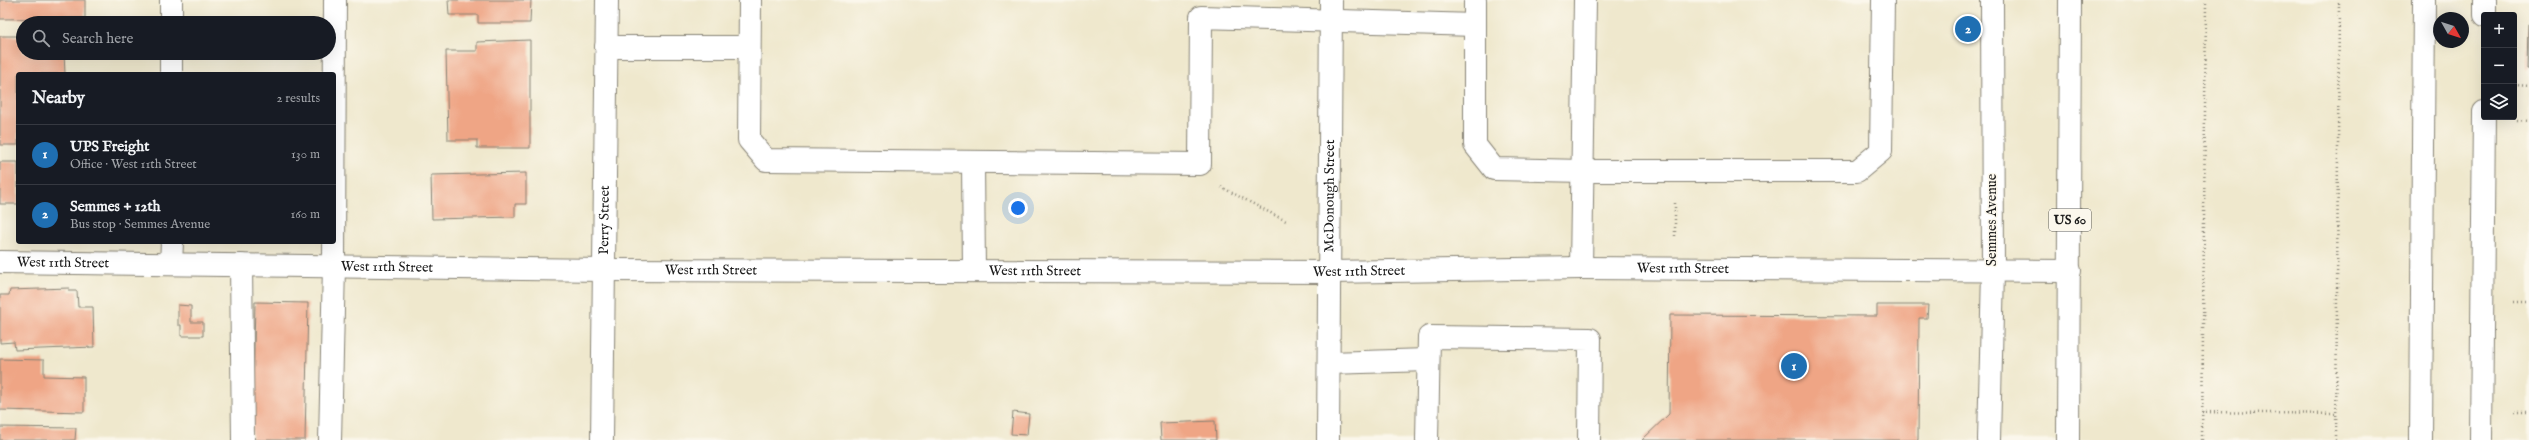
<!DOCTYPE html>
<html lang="en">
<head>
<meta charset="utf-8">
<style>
  body { margin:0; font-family:"IM FELL English",serif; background:#242831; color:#f1f3f6 }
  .controls { position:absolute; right:12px; top:12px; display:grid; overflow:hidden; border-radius:4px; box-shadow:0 4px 16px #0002 }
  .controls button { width:36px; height:36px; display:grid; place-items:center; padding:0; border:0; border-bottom:1px solid #363941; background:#171b24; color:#f1f3f6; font:20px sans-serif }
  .compass { position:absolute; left:2433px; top:12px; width:36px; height:36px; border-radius:50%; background:#171b24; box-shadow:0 4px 16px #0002; rotate:129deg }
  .you { position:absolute; left:1018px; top:208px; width:14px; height:14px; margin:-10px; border:3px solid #fff; border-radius:50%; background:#1a73e8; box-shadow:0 0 0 6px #1a73e833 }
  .badge { display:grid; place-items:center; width:26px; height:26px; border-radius:50%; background:#1f6fb2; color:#fff; font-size:13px; font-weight:700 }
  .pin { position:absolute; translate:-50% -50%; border:2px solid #fff; box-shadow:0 1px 4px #0006 }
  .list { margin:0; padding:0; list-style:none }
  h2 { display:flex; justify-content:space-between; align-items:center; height:52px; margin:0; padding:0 16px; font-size:17px }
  h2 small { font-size:13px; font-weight:400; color:#9ea1a6 }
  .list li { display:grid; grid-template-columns:26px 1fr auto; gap:12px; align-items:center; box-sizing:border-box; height:60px; padding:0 16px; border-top:1px solid #363941 }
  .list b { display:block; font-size:15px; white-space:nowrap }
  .list p { margin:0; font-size:13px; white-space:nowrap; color:#9ea1a6 }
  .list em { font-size:13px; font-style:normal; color:#9ea1a6 }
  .icon { flex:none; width:22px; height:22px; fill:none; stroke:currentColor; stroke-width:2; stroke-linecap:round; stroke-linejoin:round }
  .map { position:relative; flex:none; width:2529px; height:440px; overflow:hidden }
  .search { position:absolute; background:#171b24; box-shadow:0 4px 16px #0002; left:16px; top:16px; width:320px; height:44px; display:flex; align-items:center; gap:10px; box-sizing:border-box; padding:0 14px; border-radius:22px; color:#9ea1a6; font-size:15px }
  .panel { position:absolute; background:#171b24; box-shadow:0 4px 16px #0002; left:16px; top:72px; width:320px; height:172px; border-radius:4px }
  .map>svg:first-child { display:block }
  .building { fill:#efa585 }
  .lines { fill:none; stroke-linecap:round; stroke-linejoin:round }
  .minor-casing { stroke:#868274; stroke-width:24 }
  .major-casing { stroke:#868274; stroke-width:24 }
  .path { stroke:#868274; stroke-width:2.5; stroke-dasharray:1 3; stroke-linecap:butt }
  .minor { stroke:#fff; stroke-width:22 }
  .major { stroke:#fff; stroke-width:22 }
  .labels { text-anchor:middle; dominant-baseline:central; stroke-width:3; stroke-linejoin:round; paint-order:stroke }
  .shield { fill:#fbf7ec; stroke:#5f5e5a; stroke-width:1 }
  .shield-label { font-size:13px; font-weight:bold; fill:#1c1c1c }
  .street-label { font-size:14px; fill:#1c1c1c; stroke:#fbf7ec }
</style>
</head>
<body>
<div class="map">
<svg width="2529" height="440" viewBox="0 0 2529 440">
  <rect width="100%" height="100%" fill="#fbf7ec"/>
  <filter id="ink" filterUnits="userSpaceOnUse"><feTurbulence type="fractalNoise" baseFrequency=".025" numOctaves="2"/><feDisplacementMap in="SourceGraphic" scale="8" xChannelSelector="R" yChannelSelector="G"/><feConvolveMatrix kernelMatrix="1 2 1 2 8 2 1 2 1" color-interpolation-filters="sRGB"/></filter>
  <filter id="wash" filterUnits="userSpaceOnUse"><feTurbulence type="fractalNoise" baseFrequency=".012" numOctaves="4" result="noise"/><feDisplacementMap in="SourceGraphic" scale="16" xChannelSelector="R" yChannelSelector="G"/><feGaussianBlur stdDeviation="0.9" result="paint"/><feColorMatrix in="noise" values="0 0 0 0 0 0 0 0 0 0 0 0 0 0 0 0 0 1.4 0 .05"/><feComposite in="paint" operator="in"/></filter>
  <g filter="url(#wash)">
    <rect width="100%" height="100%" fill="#efe8cd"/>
    <g id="blocks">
      <g class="building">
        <polygon points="0,0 85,0 85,18 0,19"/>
        <polygon points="448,0 531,0 530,23 478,23 478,15 449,15"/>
        <polygon points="2528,24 2529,24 2529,69 2527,69"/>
        <polygon points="0,36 23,36 23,53 64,53 65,74 18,74 18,145 0,145"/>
        <polygon points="530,40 530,148 477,148 477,140 448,140 446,51 477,51 477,42"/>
        <rect x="0" y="162" width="18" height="42"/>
        <polygon points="526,173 526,204 515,204 515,217 432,219 431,175"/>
        <polygon points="69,288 69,291 77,291 78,307 93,307 94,347 15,350 14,342 0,343 0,295 9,295 10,290"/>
        <polygon points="255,302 308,303 305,440 252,440"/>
        <polygon points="178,305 191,306 191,322 203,322 203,336 181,336 181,325 178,325"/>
        <polygon points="1877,305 1928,305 1927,318 1919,318 1918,440 1642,440 1669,414 1670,315 1877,316"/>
        <polygon points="0,359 44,360 44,376 84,377 84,412 0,410"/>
        <polygon points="1013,412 1029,414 1027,435 1011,434"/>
        <polygon points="1215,421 1216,440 1161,440 1160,423"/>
        <polygon points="0,427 76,428 75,440 0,440"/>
      </g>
    </g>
  </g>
  <g filter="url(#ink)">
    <use href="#blocks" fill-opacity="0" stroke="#868274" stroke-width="1"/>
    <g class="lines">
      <g class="minor-casing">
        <g id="minor">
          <polyline points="750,0 749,140 766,160 1200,164 1201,17 1475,25"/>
          <polyline points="1475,0 1475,145 1494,169 1583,171 1857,171 1881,151 1883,0"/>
          <polyline points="2485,15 2485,0"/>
          <polyline points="171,23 171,0"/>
          <polyline points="606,47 749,47"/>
          <polyline points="171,74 171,53"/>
          <polyline points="973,162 974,270"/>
          <path id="s1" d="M0,262l604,8 725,2 252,-4 489,3"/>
          <polyline points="171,264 172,242"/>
          <polyline points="241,265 243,440"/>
          <polyline points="1581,268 1585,0"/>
          <polyline points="1329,363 1428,360"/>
          <polyline points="330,440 334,266 335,0"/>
          <path id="s2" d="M602,440l5,-440"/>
          <path id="s3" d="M1328,440l3,-440"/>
          <polyline points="1427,440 1429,337 1590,339 1589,440"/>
          <polyline points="2421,440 2424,0"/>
          <polyline points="2481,440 2484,112"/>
        </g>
      </g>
      <g class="major-casing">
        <g id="major">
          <polyline points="1989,440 1993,271 1992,0"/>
          <polyline points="2068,440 2070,0"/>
        </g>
      </g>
      <g class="path">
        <polyline points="2514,84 2529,85"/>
        <polyline points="2517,121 2529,122"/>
        <polyline points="1221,187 1286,221"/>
        <polyline points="1675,236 1675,203"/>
        <polyline points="2514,302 2529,302"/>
        <polyline points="2514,411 2529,411"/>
        <polyline points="2202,412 2336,414"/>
        <polyline points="2202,440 2206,0"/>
        <polyline points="2336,440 2339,0"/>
      </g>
      <use href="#minor" class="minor"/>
      <use href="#major" class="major"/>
    </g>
  </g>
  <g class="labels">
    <rect class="shield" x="2049" y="209" width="42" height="22" rx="3"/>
    <g class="shield-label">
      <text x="2070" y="220">US 60</text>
    </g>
    <g class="street-label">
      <text stroke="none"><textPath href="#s3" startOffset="244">McDonough Street</textPath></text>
      <text stroke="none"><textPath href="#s2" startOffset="220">Perry Street</textPath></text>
      <text transform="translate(1992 220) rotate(-90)">Semmes Avenue</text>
      <text stroke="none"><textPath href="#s1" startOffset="63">West 11th Street</textPath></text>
      <text stroke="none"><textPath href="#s1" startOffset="387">West 11th Street</textPath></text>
      <text stroke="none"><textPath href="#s1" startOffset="1683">West 11th Street</textPath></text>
      <text stroke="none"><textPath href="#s1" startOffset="711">West 11th Street</textPath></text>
      <text stroke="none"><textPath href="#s1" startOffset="1035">West 11th Street</textPath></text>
      <text stroke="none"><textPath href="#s1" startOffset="1359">West 11th Street</textPath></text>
    </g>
  </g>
</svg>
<div class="controls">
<button>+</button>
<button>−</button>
<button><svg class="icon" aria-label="layers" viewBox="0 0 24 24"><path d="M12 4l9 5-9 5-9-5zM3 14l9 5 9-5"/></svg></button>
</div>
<svg class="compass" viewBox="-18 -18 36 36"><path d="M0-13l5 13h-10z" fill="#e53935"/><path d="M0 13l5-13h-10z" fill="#9ea1a6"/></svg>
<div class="you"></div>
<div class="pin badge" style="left:1794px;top:366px">1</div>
<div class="pin badge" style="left:1968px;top:29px">2</div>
<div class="search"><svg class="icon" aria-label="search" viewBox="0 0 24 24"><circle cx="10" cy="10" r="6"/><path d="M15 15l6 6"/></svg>Search here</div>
<section class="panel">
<h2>Nearby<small>2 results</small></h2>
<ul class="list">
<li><span class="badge">1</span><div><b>UPS Freight</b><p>Office · West 11th Street</p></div><em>130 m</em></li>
<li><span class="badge">2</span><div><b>Semmes + 12th</b><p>Bus stop · Semmes Avenue</p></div><em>160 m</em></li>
</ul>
</section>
</div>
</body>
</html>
